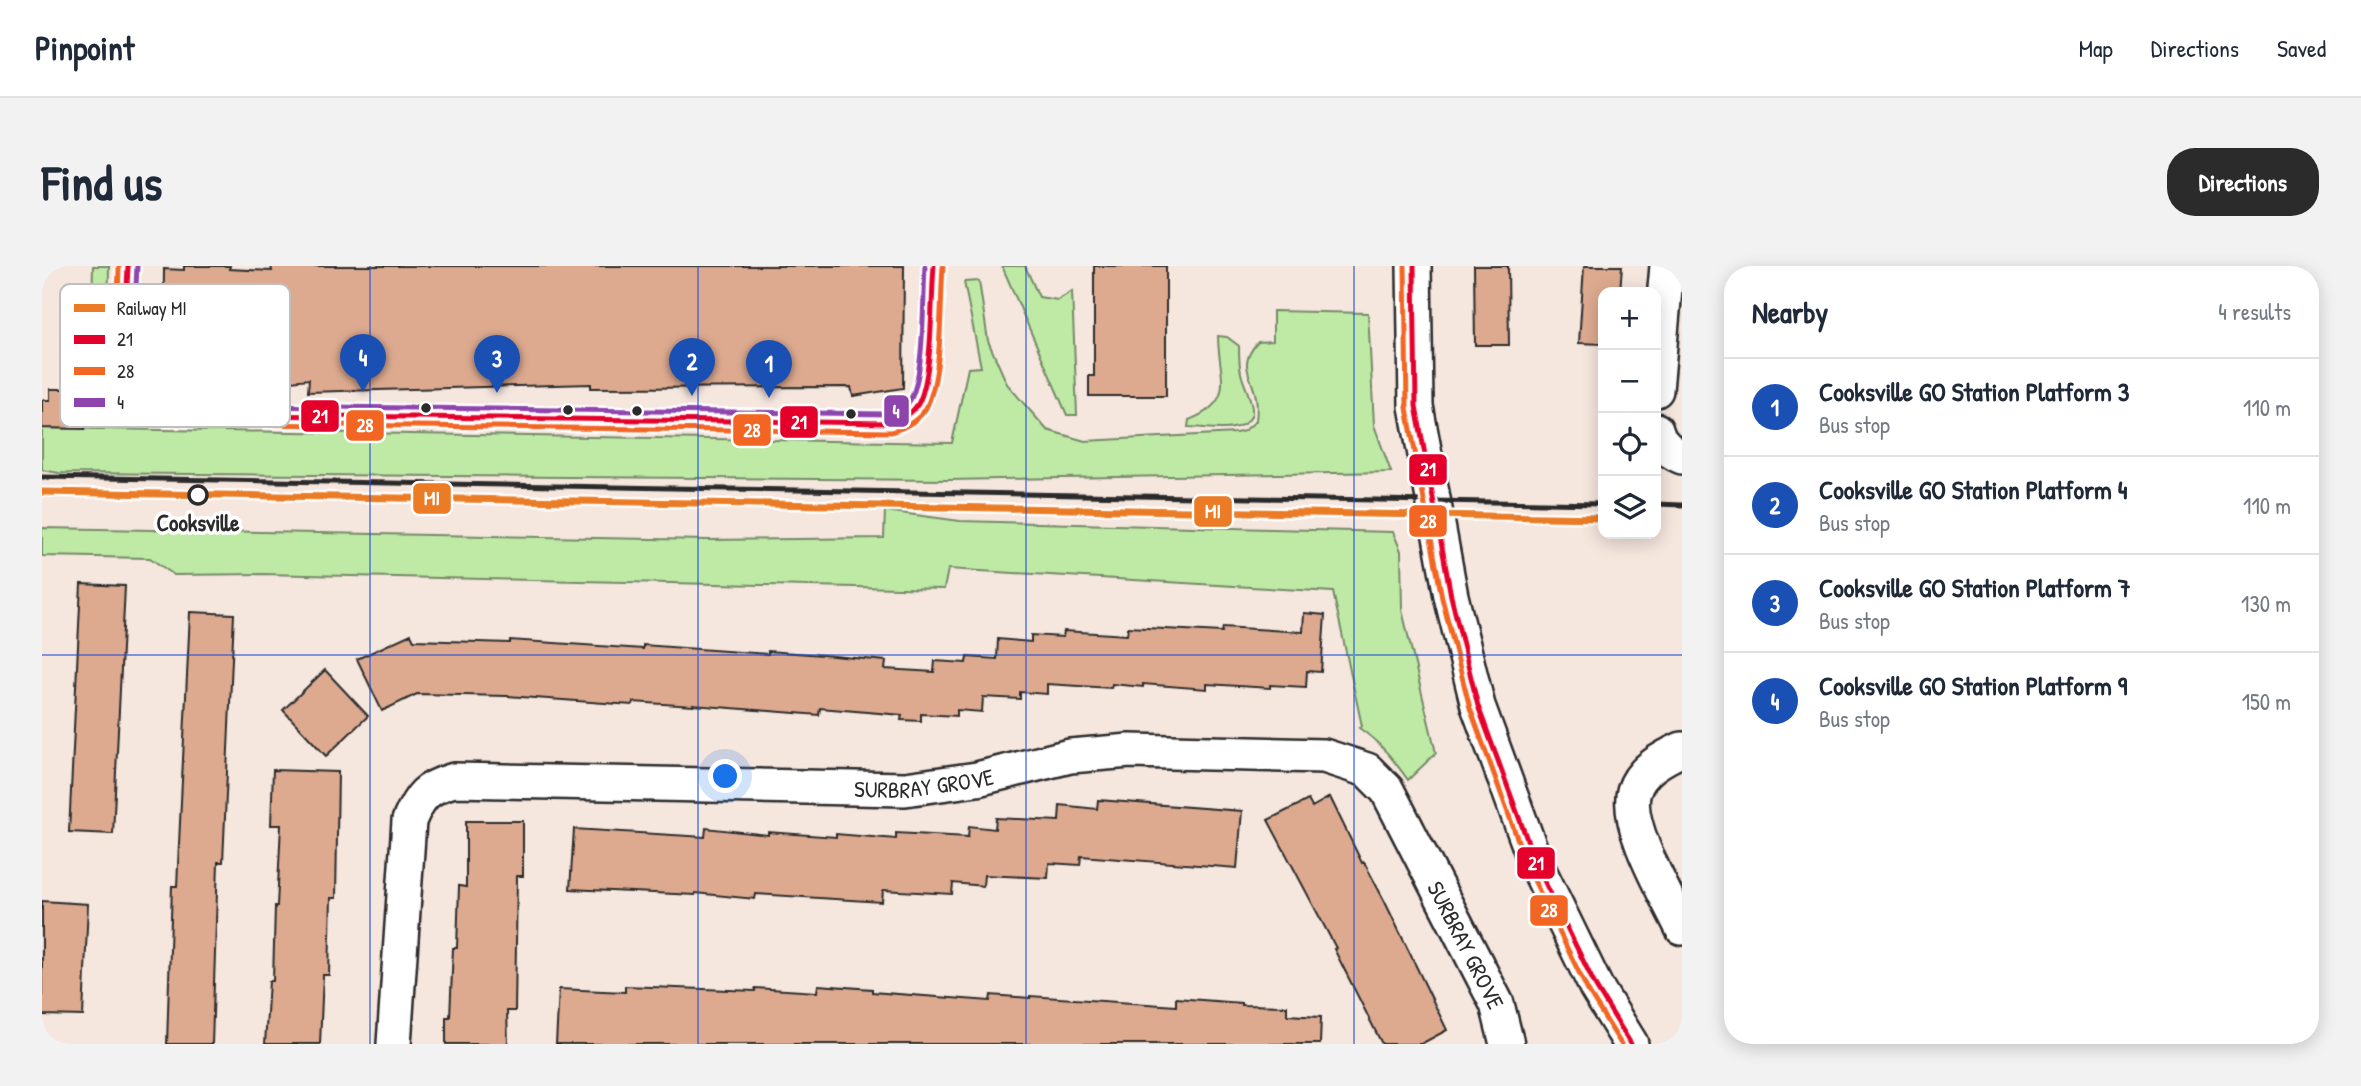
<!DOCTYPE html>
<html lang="en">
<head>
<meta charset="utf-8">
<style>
  body { margin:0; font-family:"Patrick Hand",sans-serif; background:#f2f2f3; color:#1f2937 }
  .controls { position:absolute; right:21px; top:21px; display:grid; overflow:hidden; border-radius:14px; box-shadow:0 4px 18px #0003 }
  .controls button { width:63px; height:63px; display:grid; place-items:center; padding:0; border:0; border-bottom:2px solid #e0e1e3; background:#fff; color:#1f2937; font:35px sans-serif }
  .you { position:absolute; left:684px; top:511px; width:24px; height:24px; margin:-18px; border:5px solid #fff; border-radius:50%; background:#1a73e8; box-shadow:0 0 0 10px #1a73e833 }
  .badge { display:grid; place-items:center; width:46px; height:46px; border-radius:50%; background:#2b2b2b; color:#fff; font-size:23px; font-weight:700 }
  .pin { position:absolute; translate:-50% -58px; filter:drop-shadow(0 2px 4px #0008) }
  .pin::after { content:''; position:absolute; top:37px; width:24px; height:21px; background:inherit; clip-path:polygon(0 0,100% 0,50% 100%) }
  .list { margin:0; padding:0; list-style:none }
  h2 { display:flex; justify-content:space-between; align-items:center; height:91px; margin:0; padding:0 28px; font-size:30px }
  h2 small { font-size:23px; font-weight:400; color:#747a83 }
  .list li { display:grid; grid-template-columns:46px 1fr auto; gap:21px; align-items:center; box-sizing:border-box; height:98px; padding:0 28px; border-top:2px solid #e0e1e3 }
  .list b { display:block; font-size:26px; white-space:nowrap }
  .list p { margin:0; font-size:23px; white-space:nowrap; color:#747a83 }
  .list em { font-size:23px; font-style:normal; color:#747a83 }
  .icon { flex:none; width:38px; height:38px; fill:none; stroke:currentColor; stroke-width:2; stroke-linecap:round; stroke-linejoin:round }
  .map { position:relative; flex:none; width:1640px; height:778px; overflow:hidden; border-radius:28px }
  header { display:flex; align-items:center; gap:42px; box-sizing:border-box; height:98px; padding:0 35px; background:#fff; border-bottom:2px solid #e0e1e3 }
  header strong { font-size:33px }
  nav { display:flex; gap:38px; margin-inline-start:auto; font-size:24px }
  .intro { display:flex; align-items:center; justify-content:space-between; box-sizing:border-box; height:168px; padding:0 42px }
  h1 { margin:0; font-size:49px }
  .button { padding:18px 32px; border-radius:28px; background:#2b2b2b; color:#fff; font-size:24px; font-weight:700 }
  main { display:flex; gap:42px; padding:0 42px }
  aside { flex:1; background:#fff; border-radius:28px; box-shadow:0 4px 18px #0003 }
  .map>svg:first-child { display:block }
  .green { fill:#bfeaa6; stroke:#758a68; stroke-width:2 }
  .building { fill:#ddaa90; stroke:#2b2b2b; stroke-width:2 }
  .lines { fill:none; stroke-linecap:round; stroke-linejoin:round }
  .minor-casing { stroke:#2b2b2b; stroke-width:38 }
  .minor { stroke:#fff; stroke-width:33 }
  .rail { stroke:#2b2b2b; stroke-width:5 }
  .bus-1-casing { stroke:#fff; stroke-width:10 }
  .bus-2-casing { stroke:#fff; stroke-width:10 }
  .bus-3-casing { stroke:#fff; stroke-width:10 }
  .bus-1 { stroke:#e4002b; stroke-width:5 }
  .bus-2 { stroke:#f26522; stroke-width:5 }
  .bus-3 { stroke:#8e44ad; stroke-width:5 }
  .rail-1-casing { stroke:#fff; stroke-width:12 }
  .rail-1 { stroke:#eb7b25; stroke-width:7 }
  .grid { fill:none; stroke:#1d4ed8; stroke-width:2; stroke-opacity:0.55 }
  .bus-dot { fill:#2b2b2b; stroke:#fff; stroke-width:2.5 }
  .stop-dot { fill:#fff; stroke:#2b2b2b; stroke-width:3.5 }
  .labels { text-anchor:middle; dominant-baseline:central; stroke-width:7; stroke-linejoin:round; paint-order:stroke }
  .stop-label { font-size:23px; font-weight:bold; fill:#2b2b2b; stroke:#fff }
  .street-label { font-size:23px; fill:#2b2b2b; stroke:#fff }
  .key { fill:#fff; stroke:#bfbfbf; stroke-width:2 }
  .key-label { font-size:19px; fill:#2b2b2b }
  .line-badge { stroke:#fff; stroke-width:2.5 }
  .badge-label { font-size:19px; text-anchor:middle; font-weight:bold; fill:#fff }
</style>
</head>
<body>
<header>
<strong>Pinpoint</strong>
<nav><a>Map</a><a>Directions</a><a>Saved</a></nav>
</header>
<div class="intro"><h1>Find us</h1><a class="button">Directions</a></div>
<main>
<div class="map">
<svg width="1640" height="778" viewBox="0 0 1640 778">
  <rect width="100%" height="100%" fill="#f5e6de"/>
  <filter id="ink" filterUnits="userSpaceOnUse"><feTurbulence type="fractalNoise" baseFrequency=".0143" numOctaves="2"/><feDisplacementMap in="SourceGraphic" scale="14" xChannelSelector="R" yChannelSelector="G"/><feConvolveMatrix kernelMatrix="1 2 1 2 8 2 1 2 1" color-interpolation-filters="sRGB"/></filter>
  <g filter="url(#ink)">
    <g class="green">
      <polygon points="51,0 67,0 66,46 61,52 54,52 50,46"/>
      <polygon points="960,0 983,0 997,31 1016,34 1030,25 1035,149 1025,149"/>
      <path d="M937,15l9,60 19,43 40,46 38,11 151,-8 8,-2 12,-10c1,-9 2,-18 -1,-28 -6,-22 -16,-30 3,-51l15,-1v-30l95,2 6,112 17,47 -442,8 -890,-7 -17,-3v-42l910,15 16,-75 13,-1 -17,-85z"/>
      <path d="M1176,70l9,1 12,9c0,9 0,18 2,27 4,20 27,47 -8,55 -13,3 -31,-1 -45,-1l1,-7c49,-19 29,-44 29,-84z"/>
      <path d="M843,245l75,10 433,11 8,19 1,59 34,143 -28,27c-15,-21 -28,-38 -49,-52l3,-2 -29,-134 -385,-23 -4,20 -682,-15 -88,1 -24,-17 -108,-2v-28l666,12 176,-2z"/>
    </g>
    <g class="building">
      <polygon points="142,0 188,0 187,3 230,5 229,0 862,0 861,122 811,130 809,121 549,122 549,118 266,126 267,113 230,117 230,114 121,109 122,3 142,4"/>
      <polygon points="1052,0 1124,0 1124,130 1047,130 1047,110 1052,110"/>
      <polygon points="1432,0 1466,0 1467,79 1433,79"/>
      <polygon points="1542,0 1580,0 1578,26 1561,26 1561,78 1537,77"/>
      <polygon points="23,114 44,114 43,163 0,162 0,134 8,134 8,123 23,123"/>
      <polygon points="39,318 83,320 71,568 27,566"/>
      <polygon points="148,346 192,348 181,596 176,596 170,778 125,778 130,620 135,620"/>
      <polygon points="1262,347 1283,349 1279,406 1265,405 1264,421 1228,419 1228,422 1165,418 1165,423 1101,418 1101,421 1070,418 1069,422 1005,418 1005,428 978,426 978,433 941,431 940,446 915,444 915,450 879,448 879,455 859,454 860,449 778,442 777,449 651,439 651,440 591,436 590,439 465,430 375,428 340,445 315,393 369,368 372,374 468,377 468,374 601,383 601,379 726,388 726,385 781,389 844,395 843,403 892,406 893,395 924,397 925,391 955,393 956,373 989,376 989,369 1021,371 1022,365 1085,369 1086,361 1180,366 1181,361 1261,366"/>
      <polygon points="283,404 326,450 284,490 241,444"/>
      <polygon points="231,504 296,506 294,632 289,632 287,709 281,709 278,778 223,778 227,715 231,715 233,640 235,640 239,559 229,559"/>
      <polygon points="1288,531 1320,597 1322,596 1343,636 1405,764 1379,778 1340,778 1292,683 1294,682 1226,554 1266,534 1270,541"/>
      <polygon points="1056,534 1200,545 1195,602 1039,590 1038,599 1007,597 1006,612 942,609 941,620 911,617 910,628 841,624 840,636 714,628 713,633 653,627 653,629 528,623 532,563 663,571 664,562 726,569 726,566 794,571 794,568 854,573 854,567 926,571 927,560 953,563 954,552 1017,555 1018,539 1055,543"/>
      <polygon points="424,555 481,555 481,610 475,610 473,745 465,745 466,778 404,778 404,751 408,751 411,682 415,682 417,620 424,621"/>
      <polygon points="0,635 46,638 41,750 0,749"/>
      <polygon points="776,719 830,723 830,726 948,735 949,729 988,732 988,730 1134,740 1134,732 1199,737 1199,739 1245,740 1245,749 1279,751 1278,778 514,778 517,723 583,726 583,720 713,725 713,722 775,726"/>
    </g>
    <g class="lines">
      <g class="minor-casing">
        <g id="minor">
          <polyline points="1372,0 1374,140 1409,330 1436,440 1494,598 1554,721 1589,778"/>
          <polyline points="1614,124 1625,0"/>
          <path d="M1614,164c3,14 14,22 26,27"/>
          <path d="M1640,483c-19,9 -41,20 -48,42 -10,34 33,105 48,137"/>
          <path id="s1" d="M352,778l15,-223c11,-26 17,-33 45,-41l451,9 72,-10 93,-23 60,-5 194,5 43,14 20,20 110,214 10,40"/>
        </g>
      </g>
      <use href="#minor" class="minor"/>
      <g class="rail">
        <polyline points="0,211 1561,238"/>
        <polyline points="1614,238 1640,239"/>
      </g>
      <g class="bus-1-casing">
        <g id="bus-1">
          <path d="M86,0c-1,31 -8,99 9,125 7,10 21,17 31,23l723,9c10,-4 21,-9 27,-19 15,-27 13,-104 16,-138"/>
          <polyline points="1372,0 1374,140 1409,330 1436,440 1494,598 1554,721 1589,778"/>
        </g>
      </g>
      <g class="bus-2-casing">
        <g id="bus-2">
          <path d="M77,0c0,35 -10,101 11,131 9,11 24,19 36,26l725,9c13,-4 28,-12 35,-24 17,-34 14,-103 17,-141"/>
          <polyline points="1363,0 1365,142 1400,332 1428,442 1486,602 1546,725 1579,778"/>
        </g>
      </g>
      <g class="bus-3-casing">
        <path id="bus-3" d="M95,0c-1,29 -8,96 7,120 6,8 18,14 26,19l719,9c7,-3 14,-5 19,-11 17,-20 15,-108 17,-137"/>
      </g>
      <use href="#bus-1" class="bus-1"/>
      <use href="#bus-2" class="bus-2"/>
      <use href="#bus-3" class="bus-3"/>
      <g class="rail-1-casing">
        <polyline id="rail-1" points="0,226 1561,252"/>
      </g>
      <use href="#rail-1" class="rail-1"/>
    </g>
  </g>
  <path class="grid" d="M328,0v778M656,0v778M984,0v778M1312,0v778M0,389h1640"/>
  <g class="bus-dot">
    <circle cx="384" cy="142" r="6"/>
    <circle cx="526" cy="144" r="6"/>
    <circle cx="595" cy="145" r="6"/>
    <circle cx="809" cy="148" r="6"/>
  </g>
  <circle class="stop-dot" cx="156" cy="229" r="9"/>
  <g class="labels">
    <g class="stop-label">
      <text x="156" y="256">Cooksville</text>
    </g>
    <g class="street-label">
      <text stroke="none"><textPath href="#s1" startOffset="758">SURBRAY GROVE</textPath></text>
      <text stroke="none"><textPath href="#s1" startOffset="1409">SURBRAY GROVE</textPath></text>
    </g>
  </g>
  <rect x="18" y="18" width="230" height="143" rx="10" class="key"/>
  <rect x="32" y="38" width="31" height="8" fill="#eb7b25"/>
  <rect x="32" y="69" width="31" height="9" fill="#e4002b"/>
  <rect x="32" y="101" width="31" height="8" fill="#f26522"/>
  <rect x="32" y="132" width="31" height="9" fill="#8e44ad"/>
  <g class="key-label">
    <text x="75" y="49">Railway MI</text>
    <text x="75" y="80">21</text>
    <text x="75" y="112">28</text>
    <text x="75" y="143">4</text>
  </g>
  <g class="line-badge">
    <rect x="841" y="128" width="27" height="34" rx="7" fill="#8e44ad"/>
    <rect x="258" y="133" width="40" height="34" rx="7" fill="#e4002b"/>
    <rect x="737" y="139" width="40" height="34" rx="7" fill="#e4002b"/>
    <rect x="303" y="143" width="40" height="33" rx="7" fill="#f26522"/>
    <rect x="690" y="147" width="40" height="34" rx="7" fill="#f26522"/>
    <rect x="1366" y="187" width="40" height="33" rx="7" fill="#e4002b"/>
    <rect x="370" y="216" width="40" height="33" rx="7" fill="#eb7b25"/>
    <rect x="1151" y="229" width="40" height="33" rx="7" fill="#eb7b25"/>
    <rect x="1366" y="238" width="40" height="34" rx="7" fill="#f26522"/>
    <rect x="1474" y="580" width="40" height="34" rx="7" fill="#e4002b"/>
    <rect x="1487" y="628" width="40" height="33" rx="7" fill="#f26522"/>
  </g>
  <g class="badge-label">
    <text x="854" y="152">4</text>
    <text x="278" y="157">21</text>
    <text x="757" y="163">21</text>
    <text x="323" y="166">28</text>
    <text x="710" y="171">28</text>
    <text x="1386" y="210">21</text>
    <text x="390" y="239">MI</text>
    <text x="1171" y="252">MI</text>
    <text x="1386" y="262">28</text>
    <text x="1494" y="604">21</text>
    <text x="1507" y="651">28</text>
  </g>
</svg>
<div class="controls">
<button>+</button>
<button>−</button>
<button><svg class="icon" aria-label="locate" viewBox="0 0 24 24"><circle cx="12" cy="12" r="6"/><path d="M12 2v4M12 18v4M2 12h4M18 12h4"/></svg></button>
<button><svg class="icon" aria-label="layers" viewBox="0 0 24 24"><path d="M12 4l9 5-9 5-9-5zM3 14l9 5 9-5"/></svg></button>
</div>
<div class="you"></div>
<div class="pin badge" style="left:727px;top:132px;background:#1a4fb4">1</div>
<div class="pin badge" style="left:650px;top:130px;background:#1a4fb4">2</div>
<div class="pin badge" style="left:455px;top:127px;background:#1a4fb4">3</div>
<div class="pin badge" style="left:321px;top:126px;background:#1a4fb4">4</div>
</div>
<aside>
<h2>Nearby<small>4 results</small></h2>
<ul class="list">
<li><span class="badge" style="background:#1a4fb4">1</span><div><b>Cooksville GO Station Platform 3</b><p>Bus stop</p></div><em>110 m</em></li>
<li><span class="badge" style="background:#1a4fb4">2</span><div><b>Cooksville GO Station Platform 4</b><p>Bus stop</p></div><em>110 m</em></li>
<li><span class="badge" style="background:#1a4fb4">3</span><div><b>Cooksville GO Station Platform 7</b><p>Bus stop</p></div><em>130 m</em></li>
<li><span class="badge" style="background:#1a4fb4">4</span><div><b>Cooksville GO Station Platform 9</b><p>Bus stop</p></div><em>150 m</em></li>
</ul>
</aside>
</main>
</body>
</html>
